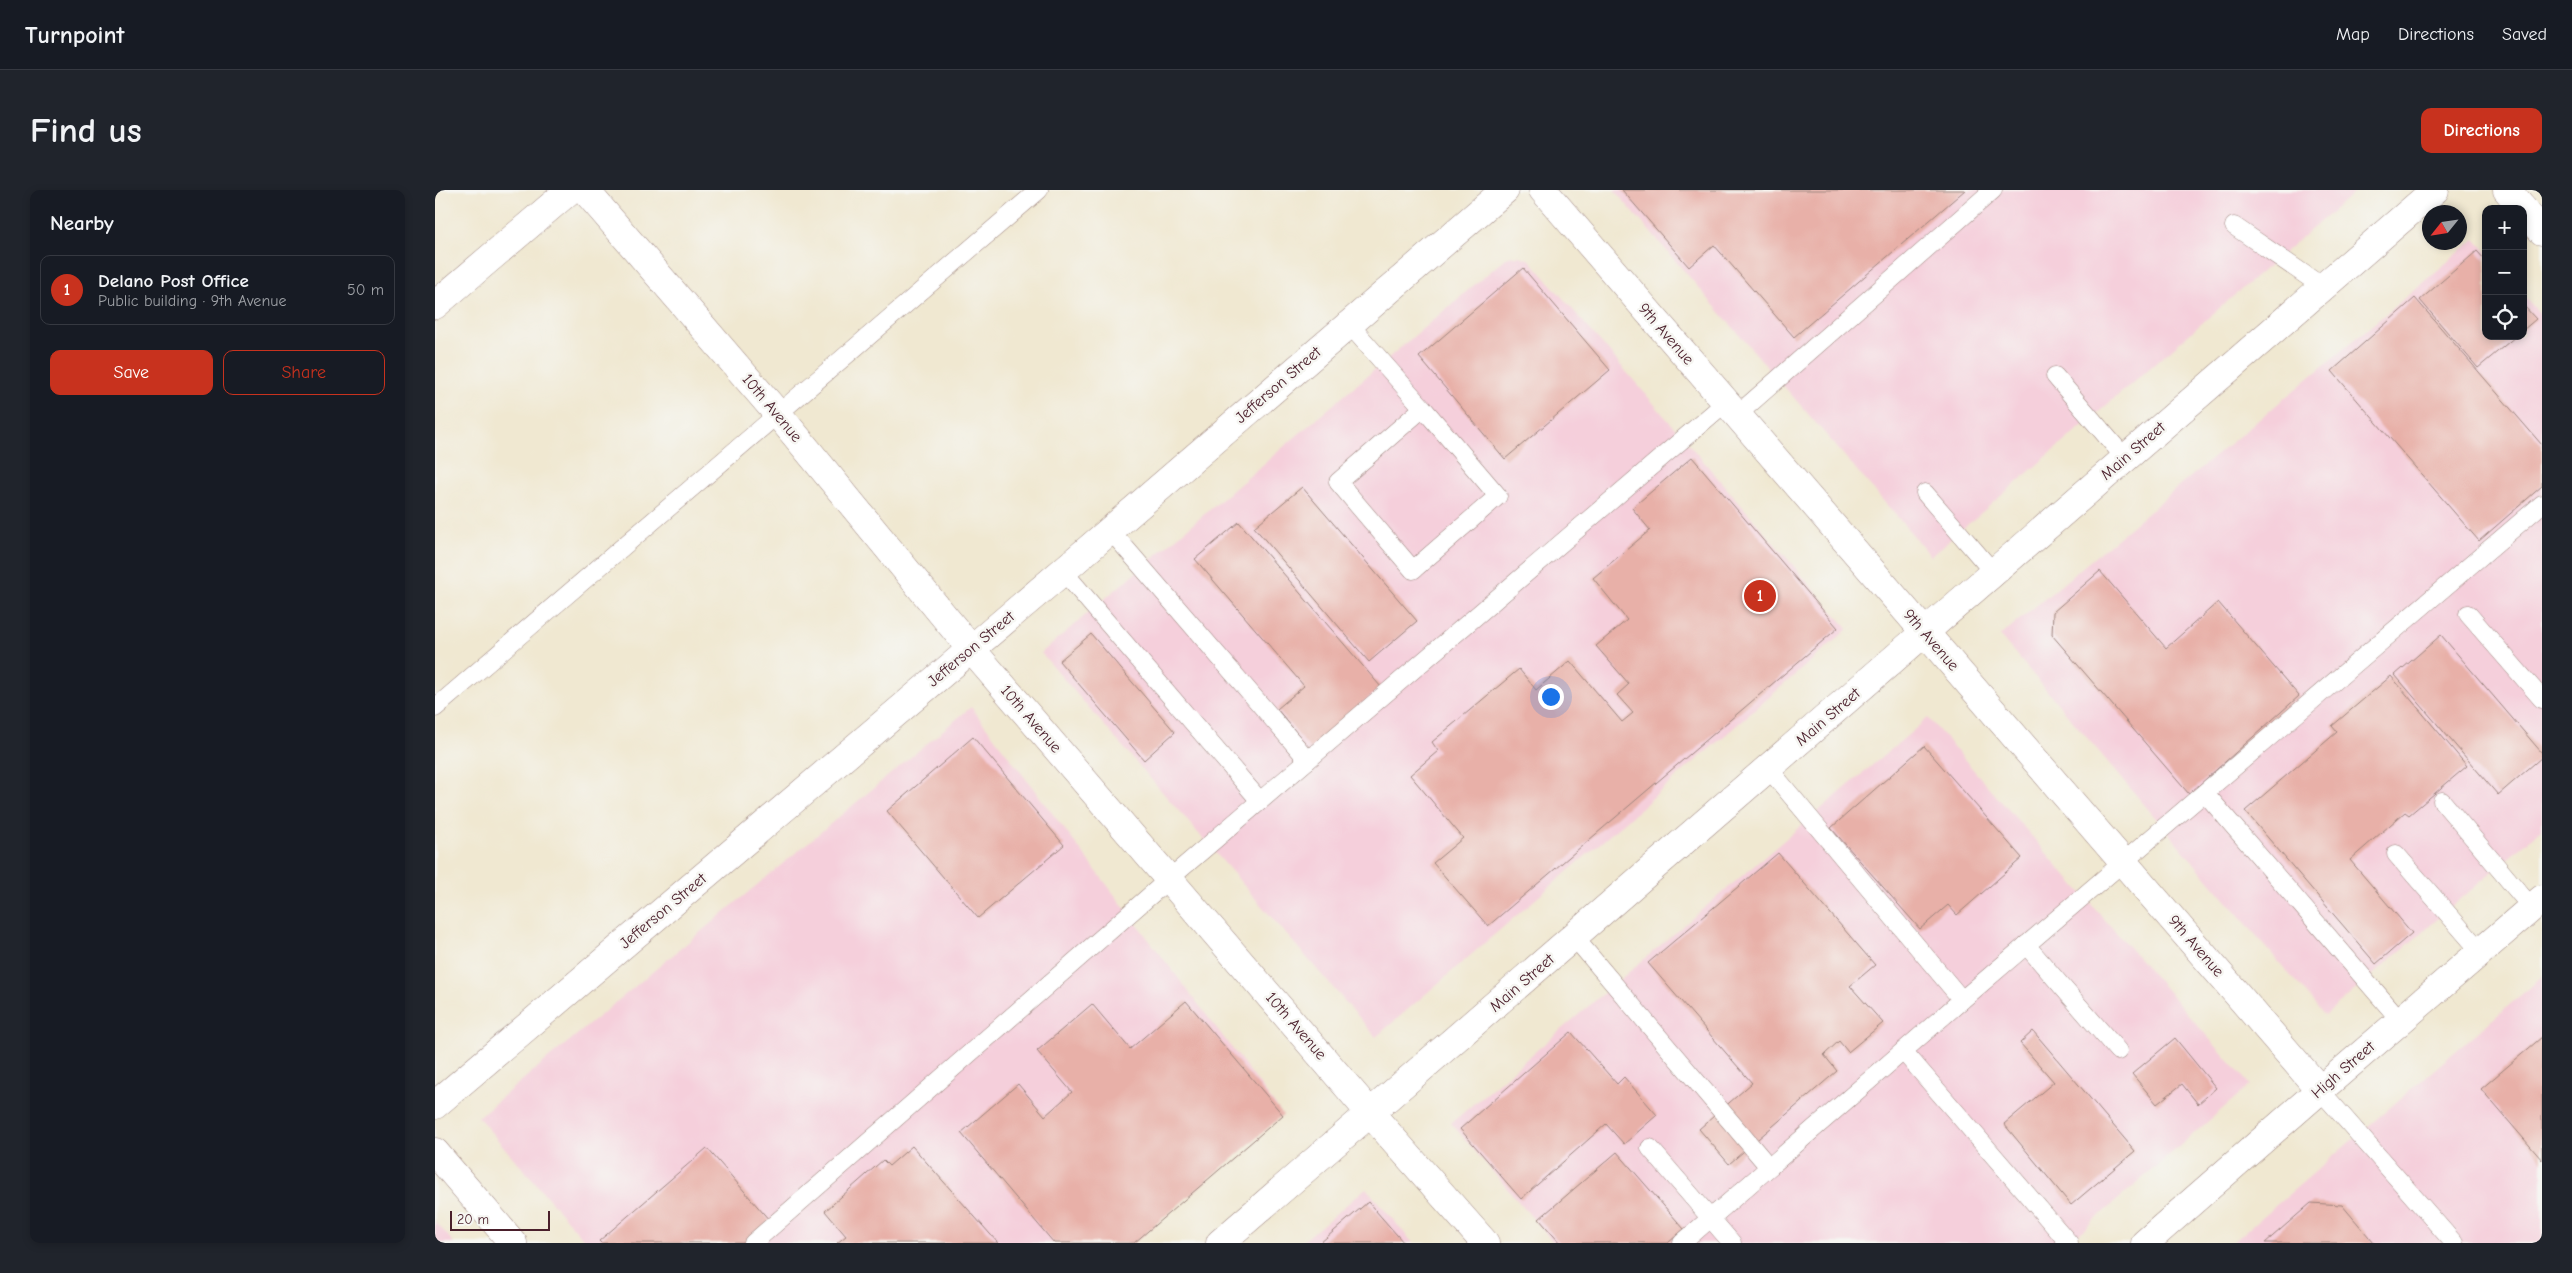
<!DOCTYPE html>
<html lang="en">
<head>
<meta charset="utf-8">
<style>
  body { margin:0; font-family:"Comic Neue",sans-serif; background:#20242c; color:#f1f3f6 }
  .controls { position:absolute; right:15px; top:15px; display:grid; overflow:hidden; border-radius:10px; box-shadow:0 2px 8px #0003 }
  .controls button { width:45px; height:45px; display:grid; place-items:center; padding:0; border:0; border-bottom:1px solid #363941; background:#171b24; color:#f1f3f6; font:25px sans-serif }
  .compass { position:absolute; left:1987px; top:15px; width:45px; height:45px; border-radius:50%; background:#171b24; box-shadow:0 2px 8px #0003; rotate:240deg }
  .scale { position:absolute; left:15px; bottom:12px; width:100px; box-sizing:border-box; padding-left:5px; border:2px solid #4a1f2b; border-top:0; font-size:14px; line-height:18px; white-space:nowrap; color:#4a1f2b; -webkit-text-stroke:4px #f6f6f2; paint-order:stroke }
  .you { position:absolute; left:1115px; top:506px; width:18px; height:18px; margin:-12px; border:4px solid #fff; border-radius:50%; background:#1a73e8; box-shadow:0 0 0 8px #1a73e833 }
  .badge { display:grid; place-items:center; width:32px; height:32px; border-radius:50%; background:#c8321e; color:#fff; font-size:16px; font-weight:700 }
  .pin { position:absolute; translate:-50% -50%; border:2px solid #fff; box-shadow:0 1px 5px #0006 }
  .list { margin:0; padding:0; list-style:none }
  h2 { display:flex; justify-content:space-between; align-items:center; height:65px; margin:0; padding:0 20px; font-size:21px }
  h2 small { font-size:16px; font-weight:400; color:#9ea1a6 }
  .list li { display:grid; grid-template-columns:32px 1fr auto; gap:15px; align-items:center; box-sizing:border-box; height:70px; margin:0 10px 10px; padding:0 10px; border:1px solid #363941; border-radius:10px }
  .list b { display:block; font-size:19px; white-space:nowrap }
  .list p { margin:0; font-size:16px; white-space:nowrap; color:#9ea1a6 }
  .list em { font-size:16px; font-style:normal; color:#9ea1a6 }
  .actions { display:flex; gap:10px; padding:15px 20px }
  .actions a { flex:1; padding:11px 0; border:1px solid #c8321e; border-radius:10px; text-align:center; font-size:18px; color:#c8321e }
  .actions .main { background:#c8321e; color:#fff }
  .icon { flex:none; width:28px; height:28px; fill:none; stroke:currentColor; stroke-width:2; stroke-linecap:round; stroke-linejoin:round }
  .map { position:relative; flex:none; width:2107px; height:1053px; overflow:hidden; border-radius:10px }
  header { display:flex; align-items:center; gap:30px; box-sizing:border-box; height:70px; padding:0 25px; background:#171b24; border-bottom:1px solid #363941 }
  header strong { font-size:24px }
  nav { display:flex; gap:28px; margin-inline-start:auto; font-size:18px }
  .intro { display:flex; align-items:center; justify-content:space-between; box-sizing:border-box; height:120px; padding:0 30px }
  h1 { margin:0; font-size:35px }
  .button { padding:12px 22px; border-radius:10px; background:#c8321e; color:#fff; font-size:18px; font-weight:700 }
  main { display:flex; gap:30px; padding:0 30px }
  aside { flex:1; background:#171b24; border-radius:10px; box-shadow:0 2px 8px #0003 }
  .map>svg:first-child { display:block }
  .built { fill:#f5cfdb }
  .building { fill:#e8b0a8 }
  .lines { fill:none; stroke-linecap:round; stroke-linejoin:round }
  .service-casing { stroke:#9d847e; stroke-width:19 }
  .minor-casing { stroke:#9d847e; stroke-width:29 }
  .secondary-casing { stroke:#9d847e; stroke-width:29 }
  .service { stroke:#fff; stroke-width:18 }
  .minor { stroke:#fff; stroke-width:28 }
  .secondary { stroke:#fff; stroke-width:28 }
  .labels { text-anchor:middle; dominant-baseline:central; stroke-width:5; stroke-linejoin:round; paint-order:stroke }
  .street-label { font-size:16px; fill:#4a1f2b; stroke:#f6f6f2 }
</style>
</head>
<body>
<header>
<strong>Turnpoint</strong>
<nav><a>Map</a><a>Directions</a><a>Saved</a></nav>
</header>
<div class="intro"><h1>Find us</h1><a class="button">Directions</a></div>
<main>
<aside>
<h2>Nearby<small></small></h2>
<ul class="list">
<li><span class="badge">1</span><div><b>Delano Post Office</b><p>Public building · 9th Avenue</p></div><em>50 m</em></li>
</ul>
<div class="actions"><a class="main">Save</a><a>Share</a></div>
</aside>
<div class="map">
<svg width="2107" height="1053" viewBox="0 0 2107 1053">
  <rect width="100%" height="100%" fill="#f6f6f2"/>
  <filter id="ink" filterUnits="userSpaceOnUse"><feTurbulence type="fractalNoise" baseFrequency=".02" numOctaves="2"/><feDisplacementMap in="SourceGraphic" scale="10" xChannelSelector="R" yChannelSelector="G"/><feConvolveMatrix kernelMatrix="1 2 1 2 8 2 1 2 1" color-interpolation-filters="sRGB"/></filter>
  <filter id="wash" filterUnits="userSpaceOnUse"><feTurbulence type="fractalNoise" baseFrequency=".0096" numOctaves="4" result="noise"/><feDisplacementMap in="SourceGraphic" scale="20" xChannelSelector="R" yChannelSelector="G"/><feGaussianBlur stdDeviation="1.12" result="paint"/><feColorMatrix in="noise" values="0 0 0 0 0 0 0 0 0 0 0 0 0 0 0 0 0 1.4 0 .05"/><feComposite in="paint" operator="in"/></filter>
  <g filter="url(#wash)">
    <rect width="100%" height="100%" fill="#f0e8d1"/>
    <g class="built">
      <polygon points="1179,0 1922,0 1496,366"/>
      <polygon points="2040,49 2051,61 2051,146 2088,146 2088,105 2107,126 2107,639 1890,826 1565,446"/>
      <polygon points="1078,66 1085,66 1095,70 1413,439 941,847 606,463 1071,68"/>
      <polygon points="536,517 848,925 699,1053 152,1053 43,927"/>
      <polygon points="1493,528 1815,895 1633,1053 1119,1053 1016,933"/>
      <polygon points="2107,787 2107,1053 1797,1053 1924,944"/>
      <polygon points="931,998 978,1053 866,1053"/>
      <polygon points="0,1031 19,1053 0,1053"/>
    </g>
    <g id="blocks">
      <g class="building">
        <polygon points="1187,0 1530,0 1359,147 1279,55 1254,77"/>
        <polygon points="2042,61 2051,71 2051,146 2081,146 2043,178 1985,110"/>
        <polygon points="1088,78 1175,180 1070,269 984,167"/>
        <polygon points="1980,108 2107,255 2107,296 2044,351 1897,181"/>
        <polygon points="2088,115 2101,129 2088,140"/>
        <polygon points="1257,267 1403,438 1053,736 998,673 1028,648 975,585 1003,561 997,552 1084,479 1101,500 1135,471 1187,532 1198,523 1182,505 1194,494 1161,456 1192,430 1158,388 1215,340 1197,318"/>
        <polygon points="867,297 982,431 934,472 819,337"/>
        <polygon points="804,332 946,497 875,559 842,519 869,496 760,369"/>
        <polygon points="1665,381 1731,458 1783,412 1864,506 1754,604 1617,445 1618,422"/>
        <polygon points="656,444 740,542 709,570 624,471"/>
        <polygon points="2006,445 2107,563 2107,567 2063,605 1960,485"/>
        <polygon points="1956,486 2032,576 1974,625 1970,622 1915,670 1977,743 1941,774 1810,621 1902,542 1897,536"/>
        <polygon points="538,547 629,655 543,728 452,621"/>
        <polygon points="1489,556 1587,668 1522,725 1513,715 1485,739 1396,638"/>
        <polygon points="1343,663 1440,775 1415,796 1448,833 1413,862 1404,851 1389,865 1402,881 1294,974 1264,939 1317,893 1213,773"/>
        <polygon points="751,811 848,925 699,1053 619,1053 526,943 583,894 610,926 637,902 602,861 657,814 695,859"/>
        <polygon points="1598,841 1700,961 1636,1015 1569,934 1619,892 1585,853"/>
        <polygon points="1136,842 1182,894 1189,887 1222,925 1189,954 1171,934 1086,1009 1025,939"/>
        <polygon points="2107,847 2107,970 2046,899"/>
        <polygon points="1740,848 1781,898 1763,914 1747,894 1722,914 1697,884"/>
        <polygon points="477,956 563,1053 402,1053 411,1046 390,1021 448,970 454,976"/>
        <polygon points="272,958 335,1031 309,1053 166,1053 164,1051"/>
        <polygon points="1182,962 1249,1039 1233,1053 1125,1053 1104,1029"/>
        <polygon points="933,1012 969,1053 885,1053"/>
        <polygon points="1876,1013 1907,1015 1939,1053 1830,1053"/>
      </g>
    </g>
  </g>
  <g filter="url(#ink)">
    <use href="#blocks" fill-opacity="0" stroke="#9d847e" stroke-width="1"/>
    <g class="lines">
      <g class="service-casing">
        <g id="service">
          <polyline points="1799,36 1888,97"/>
          <polyline points="914,134 988,218"/>
          <polyline points="1620,186 1690,268"/>
          <polygon points="988,218 1063,306 978,380 903,292"/>
          <polyline points="1302,225 1558,0"/>
          <polyline points="1490,303 1558,382"/>
          <polyline points="675,340 873,570"/>
          <polyline points="628,381 825,611"/>
          <polyline points="2033,424 2107,509"/>
          <polyline points="0,518 604,0"/>
          <polyline points="1334,579 1527,810"/>
          <polyline points="1770,603 1965,830"/>
          <polyline points="2007,611 2097,718"/>
          <polyline points="1961,664 2046,762"/>
          <polyline points="1139,747 1334,977"/>
          <polyline points="1591,755 1683,861"/>
          <polyline points="1469,862 1634,1053"/>
          <polyline points="1885,900 2019,1053"/>
          <polyline points="1215,958 1297,1053"/>
          <polyline points="318,1053 734,689 1290,213"/>
          <polyline points="1247,1053 1527,810 2107,314"/>
        </g>
      </g>
      <g class="minor-casing">
        <g id="minor">
          <polyline points="150,0 342,223 536,459 936,924 1050,1053"/>
          <polyline points="1108,0 1885,900"/>
          <polyline points="2072,0 2088,19"/>
          <polyline points="2088,19 2107,41"/>
          <polyline points="0,115 135,0"/>
          <polyline points="0,915 628,381 1070,0"/>
          <polyline points="0,962 78,1053"/>
          <polyline points="785,1053 2000,0"/>
        </g>
      </g>
      <g class="secondary-casing">
        <polyline id="secondary" points="1710,1053 1885,900 2107,709"/>
      </g>
      <use href="#service" class="service"/>
      <use href="#minor" class="minor"/>
      <use href="#secondary" class="secondary"/>
    </g>
  </g>
  <g class="labels">
    <g class="street-label">
      <text transform="translate(1231 144) rotate(49)">9th Avenue</text>
      <text transform="translate(843 195) rotate(-41)">Jefferson Street</text>
      <text transform="translate(337 218) rotate(50)">10th Avenue</text>
      <text transform="translate(1698 261) rotate(-41)">Main Street</text>
      <text transform="translate(1496 450) rotate(49)">9th Avenue</text>
      <text transform="translate(536 459) rotate(-40)">Jefferson Street</text>
      <text transform="translate(1393 527) rotate(-41)">Main Street</text>
      <text transform="translate(596 529) rotate(49)">10th Avenue</text>
      <text transform="translate(228 721) rotate(-40)">Jefferson Street</text>
      <text transform="translate(1761 756) rotate(49)">9th Avenue</text>
      <text transform="translate(1087 793) rotate(-41)">Main Street</text>
      <text transform="translate(861 836) rotate(49)">10th Avenue</text>
      <text transform="translate(1908 880) rotate(-41)">High Street</text>
    </g>
  </g>
</svg>
<div class="controls">
<button>+</button>
<button>−</button>
<button><svg class="icon" aria-label="locate" viewBox="0 0 24 24"><circle cx="12" cy="12" r="6"/><path d="M12 2v4M12 18v4M2 12h4M18 12h4"/></svg></button>
</div>
<svg class="compass" viewBox="-18 -18 36 36"><path d="M0-13l5 13h-10z" fill="#e53935"/><path d="M0 13l5-13h-10z" fill="#9ea1a6"/></svg>
<div class="scale">20 m</div>
<div class="you"></div>
<div class="pin badge" style="left:1325px;top:406px">1</div>
</div>
</main>
</body>
</html>
